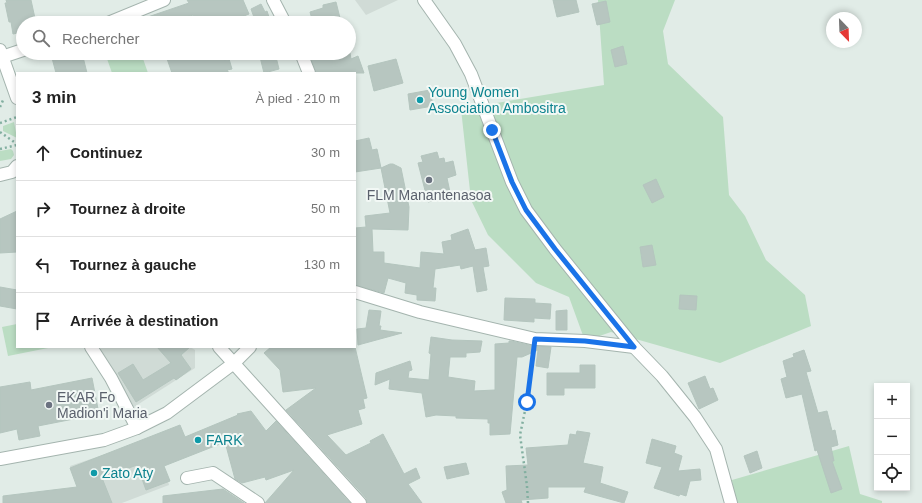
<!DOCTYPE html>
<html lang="fr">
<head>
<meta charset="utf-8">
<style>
  body { margin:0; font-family:Arial,sans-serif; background:#f6f6f6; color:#222 }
  .controls { position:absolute; right:12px; bottom:12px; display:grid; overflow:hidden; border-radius:0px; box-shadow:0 2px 6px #0003 }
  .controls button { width:36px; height:36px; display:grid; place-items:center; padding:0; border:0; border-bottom:1px solid #e0e0e0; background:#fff; color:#222; font:20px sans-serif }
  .compass { position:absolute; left:826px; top:12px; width:36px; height:36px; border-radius:50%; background:#fff; box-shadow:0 2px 6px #0003; rotate:157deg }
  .stop { position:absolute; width:12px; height:12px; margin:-9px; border:3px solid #1a73e8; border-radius:50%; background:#fff }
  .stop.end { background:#1a73e8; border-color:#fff; box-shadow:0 1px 4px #0008 }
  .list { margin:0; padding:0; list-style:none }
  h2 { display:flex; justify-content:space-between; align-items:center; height:52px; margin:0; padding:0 16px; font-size:17px }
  h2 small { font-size:13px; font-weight:400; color:#767676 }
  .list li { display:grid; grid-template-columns:26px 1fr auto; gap:12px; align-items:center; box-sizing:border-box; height:56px; padding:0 16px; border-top:1px solid #e0e0e0 }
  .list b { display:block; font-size:15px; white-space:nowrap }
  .list em { font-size:13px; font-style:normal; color:#767676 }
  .icon { flex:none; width:22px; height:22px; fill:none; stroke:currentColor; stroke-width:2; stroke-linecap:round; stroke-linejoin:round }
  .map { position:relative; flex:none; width:922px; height:503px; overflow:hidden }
  .search { position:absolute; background:#fff; box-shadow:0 2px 6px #0003; left:16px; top:16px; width:340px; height:44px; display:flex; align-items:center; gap:10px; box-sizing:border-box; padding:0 14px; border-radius:22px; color:#767676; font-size:15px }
  .panel { position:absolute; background:#fff; box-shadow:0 2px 6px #0003; left:16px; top:72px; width:340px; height:276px; border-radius:0px }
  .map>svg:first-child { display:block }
  .built { fill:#d0dbd6 }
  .green { fill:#bbddc3 }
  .building { fill:#b7c6c0; stroke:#b4c5be }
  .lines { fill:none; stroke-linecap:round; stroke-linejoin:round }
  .minor-casing { stroke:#a4b4ae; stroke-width:14 }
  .path { stroke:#82afa0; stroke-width:2.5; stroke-dasharray:2 3; stroke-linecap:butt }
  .minor { stroke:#fff; stroke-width:12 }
  .route { stroke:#1a73e8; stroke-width:5 }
  .culture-dot { fill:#0f9aa8; stroke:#f2f8f5; stroke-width:1.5 }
  .worship-dot { fill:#6b7280; stroke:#f2f8f5; stroke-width:1.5 }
  .labels { text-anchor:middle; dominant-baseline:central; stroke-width:4; stroke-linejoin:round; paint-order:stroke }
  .culture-label { font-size:14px; fill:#0d838f; stroke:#f2f8f5; text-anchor:start }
  .worship-label { font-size:14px; fill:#5b616d; stroke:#f2f8f5 }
</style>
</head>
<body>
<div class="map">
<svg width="922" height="503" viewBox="0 0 922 503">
  <rect width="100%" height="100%" fill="#e1ece7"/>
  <g class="built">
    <polygon points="355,0 398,0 366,15"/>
    <polygon points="102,347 190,347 195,350 195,368 134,407 99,350"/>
    <polygon points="156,437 169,485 122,503 85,503 70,466"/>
  </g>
  <g class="green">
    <polygon points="598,0 675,0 663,31 668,64 723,117 729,195 745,216 766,260 805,295 811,326 720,363 611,332 585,341 569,297 536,283 488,235 471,200 461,109 604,85"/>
    <polygon points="105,53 141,53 148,73 112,73"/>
    <polygon points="14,122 17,138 3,131 3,126"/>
    <polygon points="11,149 13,151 14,155 11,159 0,161 0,151"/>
    <polygon points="17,324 17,347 53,347 8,356 2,327"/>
    <polygon points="849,446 860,494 882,501 882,503 735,503 732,480"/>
  </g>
  <g class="building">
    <polygon points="6,0 31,0 36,23 23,23 23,32 13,34 11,22 9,22 5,3 7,3"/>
    <polygon points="187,0 243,0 249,14 226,23 196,23 193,15 168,23 136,23 136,21 189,3"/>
    <polygon points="553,0 576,0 579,12 557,17"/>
    <polygon points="606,1 610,22 597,25 592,4"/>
    <polygon points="336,2 340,18 321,23 313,23 310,12 323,8 323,5"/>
    <polygon points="261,4 265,12 267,11 271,23 256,23 251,9"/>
    <polygon points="623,46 627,64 615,67 611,50"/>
    <polygon points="73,53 82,53 87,73 56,73 52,58"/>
    <polygon points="165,53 223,53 224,60 229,59 232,69 227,70 229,73 172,73"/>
    <polygon points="259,53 275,53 279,69 264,73"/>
    <polygon points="309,53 350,53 351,59 358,56 364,73 316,73"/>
    <polygon points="396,59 403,83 374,91 368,66"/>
    <polygon points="430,90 433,106 410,110 408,94"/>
    <polygon points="369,138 372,150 377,149 381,168 355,172 355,141"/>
    <polygon points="437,152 439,159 444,158 445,163 453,161 456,175 447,178 451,197 428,202 418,163 423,162 421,156"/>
    <polygon points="390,164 393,164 401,168 409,207 408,230 372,229 373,252 384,252 384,263 420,268 421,252 444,254 442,242 452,240 451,235 468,229 475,250 486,248 489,266 483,267 487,290 477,292 473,266 461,269 460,265 435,269 433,288 436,288 435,301 417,300 417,295 405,293 406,283 388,278 384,293 355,285 355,228 366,227 365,216 390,213 381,168"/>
    <polygon points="656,179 664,197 652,203 643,185"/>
    <polygon points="17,211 17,252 0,253 0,219"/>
    <polygon points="652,245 656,265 643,267 640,247"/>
    <polygon points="0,287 17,290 17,309 0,306"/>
    <polygon points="680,295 697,296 696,310 679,309"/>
    <polygon points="505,298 535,299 535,303 551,304 550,319 534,318 534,322 504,320"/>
    <polygon points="369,310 381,311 379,326 381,326 380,330 402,333 358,345 357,329 366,328"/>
    <polygon points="567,310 567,330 556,330 556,311"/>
    <polygon points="431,337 452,340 482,341 480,352 466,353 466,357 450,357 448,377 475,381 474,391 495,390 495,344 509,343 509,341 511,341 533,346 551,347 548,368 536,366 538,350 522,357 517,357 510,434 490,435 490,423 488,423 488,419 456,418 456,416 436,415 426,417 422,393 389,389 390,379 375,385 376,373 410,361 412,370 409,371 408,378 429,380 431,354 429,353"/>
    <polygon points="157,347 190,347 181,355 191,369 176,380 174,378 136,402 118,373 133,364 143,380 171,363"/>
    <polygon points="271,347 355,347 367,398 363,399 365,408 358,410 362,424 327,435 346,455 371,443 370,441 383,434 404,474 416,468 420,478 408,484 422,503 367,503 366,498 286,410 316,388 283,392 280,370 264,353"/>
    <polygon points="804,350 811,371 806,372 818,413 827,411 832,431 835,430 838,445 831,447 834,461 832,461 842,489 831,493 817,450 815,451 802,394 786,398 781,379 787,377 783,361 794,357 793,354"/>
    <polygon points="580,365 595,365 595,388 564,388 564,395 547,395 547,373 580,373"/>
    <polygon points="705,376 710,389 713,388 718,400 699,409 688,383"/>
    <polygon points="92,378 99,414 38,426 40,436 19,440 17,429 0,433 0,387 30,382 31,390"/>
    <polygon points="251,411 266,431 276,421 350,503 265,503 294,470 266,480 265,477 242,483 235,479 225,442 164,466 170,481 146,490 137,465 102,478 112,503 3,503 3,496 77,487 70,468 180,425 185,437 238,415 237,414"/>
    <polygon points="577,431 590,433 583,463 603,467 600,483 628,492 624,503 584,492 586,487 548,487 548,498 521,500 522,503 506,503 502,492 507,490 506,466 528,465 526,448 568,445 570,434 576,435"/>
    <polygon points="652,439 676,446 674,453 682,456 678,471 700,469 701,480 690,481 686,496 680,494 679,496 654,488 662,467 646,463"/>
    <polygon points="757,451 762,468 750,473 744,456"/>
    <polygon points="466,463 469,474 447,479 444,467"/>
    <polygon points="223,489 244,503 163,503 163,496"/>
  </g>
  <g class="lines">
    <g class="minor-casing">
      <g id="minor">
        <polyline points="273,0 285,23"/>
        <polyline points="424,0 455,44 471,74 512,182 526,210 555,249 634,347 662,376 695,417 716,449 731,503"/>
        <polyline points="108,23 164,0"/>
        <polyline points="0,50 17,98"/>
        <polyline points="301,53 309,73"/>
        <polyline points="2,57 23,50"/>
        <polyline points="0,175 12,172 17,166"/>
        <polyline points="355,292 420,312 535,339 585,341 634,347"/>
        <polyline points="91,347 111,378 137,428"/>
        <polyline points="219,347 360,503"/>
        <polyline points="0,459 104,440 137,428 167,413 234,363 250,347"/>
        <polyline points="187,478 213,473 258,503"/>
      </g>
    </g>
    <g class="path">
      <polyline points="0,107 4,98"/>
      <polyline points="0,123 17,117"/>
      <polyline points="0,132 17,144"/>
      <polyline points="0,149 17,145"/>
      <polyline points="528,503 527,486 520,435 527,401 534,350"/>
    </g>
    <use href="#minor" class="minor"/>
  </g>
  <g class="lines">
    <polyline class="route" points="492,130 512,182 526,210 555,249 634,347 585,341 535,339 527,402"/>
  </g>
  <g class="culture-dot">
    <circle cx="420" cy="100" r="4"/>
    <circle cx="198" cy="440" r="4"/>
    <circle cx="94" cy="473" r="4"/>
  </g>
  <g class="worship-dot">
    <circle cx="429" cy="180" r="4"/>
    <circle cx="49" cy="405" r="4"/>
  </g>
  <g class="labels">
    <g class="culture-label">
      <text x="428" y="92">Young Women<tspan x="428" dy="16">Association Ambositra</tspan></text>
      <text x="206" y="440">FARK</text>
      <text x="102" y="473">Zato Aty</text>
    </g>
    <g class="worship-label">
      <text x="429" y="195">FLM Manantenasoa</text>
      <text x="57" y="397" text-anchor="start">EKAR Fo<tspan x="57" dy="16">Madion'i Maria</tspan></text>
    </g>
  </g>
</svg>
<div class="controls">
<button>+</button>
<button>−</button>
<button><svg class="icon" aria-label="locate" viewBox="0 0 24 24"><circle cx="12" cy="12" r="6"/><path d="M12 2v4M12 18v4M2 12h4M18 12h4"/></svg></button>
</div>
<svg class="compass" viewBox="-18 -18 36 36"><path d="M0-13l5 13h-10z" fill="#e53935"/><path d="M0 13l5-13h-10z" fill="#767676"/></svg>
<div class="stop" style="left:527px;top:402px"></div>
<div class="stop end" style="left:492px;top:130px"></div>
<div class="search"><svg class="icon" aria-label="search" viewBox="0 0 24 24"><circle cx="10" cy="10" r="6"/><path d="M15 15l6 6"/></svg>Rechercher</div>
<section class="panel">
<h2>3 min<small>À pied · 210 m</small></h2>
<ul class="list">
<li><svg class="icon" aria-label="ahead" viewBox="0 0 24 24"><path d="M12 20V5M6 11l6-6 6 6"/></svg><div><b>Continuez</b></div><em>30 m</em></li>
<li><svg class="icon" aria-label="right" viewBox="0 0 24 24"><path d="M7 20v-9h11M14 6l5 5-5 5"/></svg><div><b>Tournez à droite</b></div><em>50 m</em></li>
<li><svg class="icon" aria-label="left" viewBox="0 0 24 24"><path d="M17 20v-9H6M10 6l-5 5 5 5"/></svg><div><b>Tournez à gauche</b></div><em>130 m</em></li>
<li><svg class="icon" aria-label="arrive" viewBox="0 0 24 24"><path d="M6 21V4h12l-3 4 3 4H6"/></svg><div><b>Arrivée à destination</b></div></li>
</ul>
</section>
</div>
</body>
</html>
